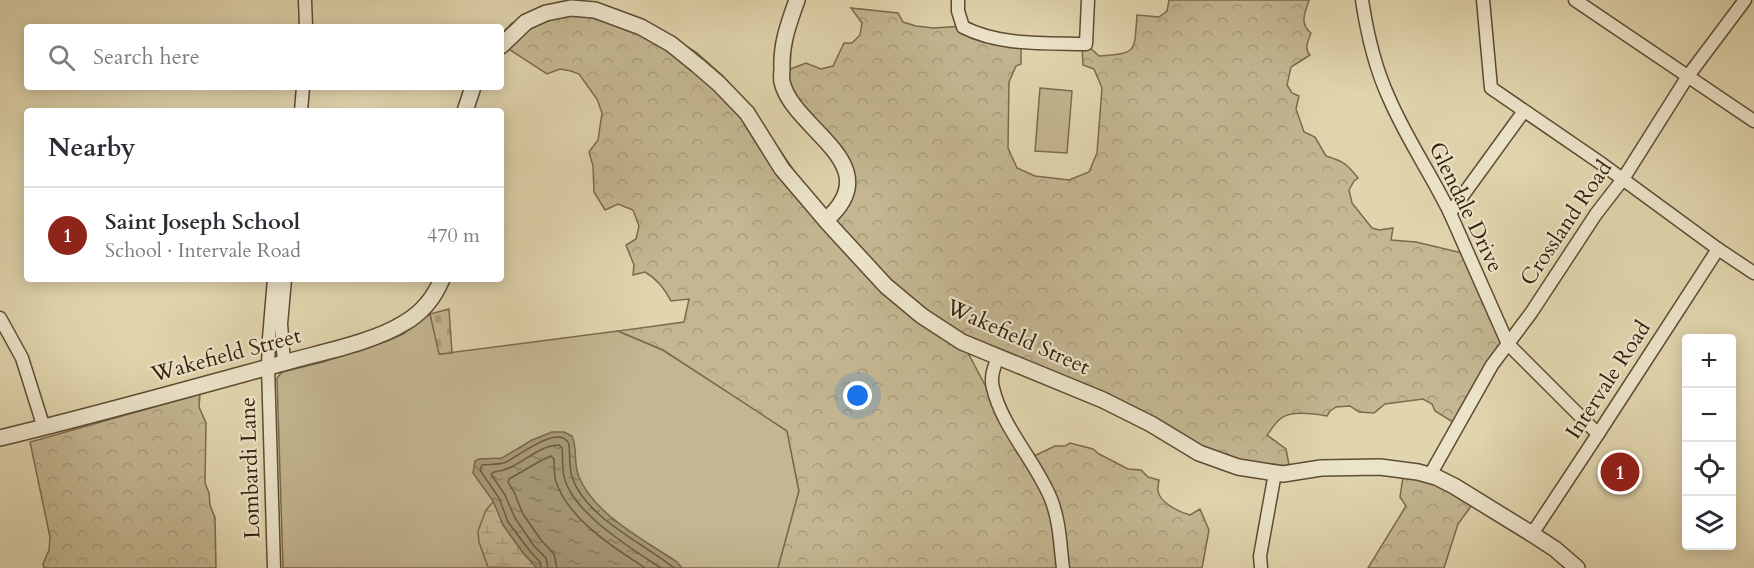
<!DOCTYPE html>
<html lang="en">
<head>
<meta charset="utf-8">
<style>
  body { margin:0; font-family:Cardo,serif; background:#f2f2f3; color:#2b2b33 }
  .controls { position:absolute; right:18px; bottom:18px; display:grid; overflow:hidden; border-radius:6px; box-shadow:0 3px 15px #0003 }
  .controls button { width:54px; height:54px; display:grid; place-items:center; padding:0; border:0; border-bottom:2px solid #e1e1e2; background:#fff; color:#2b2b33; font:30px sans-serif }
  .you { position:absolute; left:858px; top:396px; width:21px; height:21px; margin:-15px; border:4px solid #fff; border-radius:50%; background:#1a73e8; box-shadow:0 0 0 9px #1a73e833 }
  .badge { display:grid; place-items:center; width:39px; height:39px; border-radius:50%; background:#8f2418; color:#fff; font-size:20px; font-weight:700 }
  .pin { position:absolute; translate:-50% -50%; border:3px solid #fff; box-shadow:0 2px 6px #0006 }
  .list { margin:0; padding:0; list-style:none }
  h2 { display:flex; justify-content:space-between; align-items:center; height:78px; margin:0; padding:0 24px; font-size:26px }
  h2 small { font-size:20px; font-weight:400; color:#7c7c81 }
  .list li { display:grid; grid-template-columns:39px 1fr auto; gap:18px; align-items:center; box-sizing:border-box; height:96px; padding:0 24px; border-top:2px solid #e1e1e2 }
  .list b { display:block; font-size:22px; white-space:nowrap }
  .list p { margin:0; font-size:20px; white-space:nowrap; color:#7c7c81 }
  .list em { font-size:20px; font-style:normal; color:#7c7c81 }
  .icon { flex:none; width:33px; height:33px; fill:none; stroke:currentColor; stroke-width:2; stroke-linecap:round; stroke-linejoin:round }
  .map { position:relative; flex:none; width:1754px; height:568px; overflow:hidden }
  .search { position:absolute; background:#fff; box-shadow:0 3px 15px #0003; left:24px; top:24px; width:480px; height:66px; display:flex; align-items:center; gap:15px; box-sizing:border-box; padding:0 21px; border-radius:6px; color:#7c7c81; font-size:22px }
  .panel { position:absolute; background:#fff; box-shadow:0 3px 15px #0003; left:24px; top:108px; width:480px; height:174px; border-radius:6px }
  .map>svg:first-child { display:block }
  .green { fill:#c3b691; stroke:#7b6a4e; stroke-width:1.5 }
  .forest { fill:url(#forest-crowns); stroke:#7b6a4e; stroke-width:1.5 }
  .wetland { fill:url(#wetland-marsh); stroke:#7b6a4e; stroke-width:1.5 }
  .cemetery { fill:url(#cemetery-stones); stroke:#7b6a4e; stroke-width:1.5 }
  .water { fill:url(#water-ripples); stroke:#78674b; stroke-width:1.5 }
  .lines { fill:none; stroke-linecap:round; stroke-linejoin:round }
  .shore { stroke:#6c5a40; stroke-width:1.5 }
  .minor-casing { stroke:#5e4c34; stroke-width:15 }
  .tertiary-casing { stroke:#5e4c34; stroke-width:18 }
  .minor { stroke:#ece4ca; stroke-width:12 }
  .tertiary { stroke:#ece4ca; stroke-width:15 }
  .labels { text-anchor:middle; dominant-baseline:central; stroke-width:4.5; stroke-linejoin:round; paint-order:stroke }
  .street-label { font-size:22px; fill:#331e0b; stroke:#ece4ca }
</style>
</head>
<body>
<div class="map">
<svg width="1754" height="568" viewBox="0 0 1754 568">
  <defs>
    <pattern id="forest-crowns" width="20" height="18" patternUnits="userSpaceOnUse" patternTransform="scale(1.5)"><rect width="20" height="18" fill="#c3b691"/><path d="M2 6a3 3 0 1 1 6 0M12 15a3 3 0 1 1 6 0" fill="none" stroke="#a89c7c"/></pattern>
    <pattern id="wetland-marsh" width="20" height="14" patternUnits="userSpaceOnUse" patternTransform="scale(1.5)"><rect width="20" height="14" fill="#c3b691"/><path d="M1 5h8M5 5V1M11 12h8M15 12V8" fill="none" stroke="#a89c7c"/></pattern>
    <pattern id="cemetery-stones" width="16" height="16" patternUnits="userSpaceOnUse" patternTransform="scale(1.5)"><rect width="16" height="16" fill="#c3b691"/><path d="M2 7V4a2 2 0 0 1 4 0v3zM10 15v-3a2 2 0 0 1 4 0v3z" fill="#a89c7c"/></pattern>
    <pattern id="water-ripples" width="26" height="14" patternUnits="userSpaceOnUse" patternTransform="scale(1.5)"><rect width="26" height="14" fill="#a69776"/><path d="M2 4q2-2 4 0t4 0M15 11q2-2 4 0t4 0" fill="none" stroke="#887b5f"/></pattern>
  </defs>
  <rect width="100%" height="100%" fill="#e1d5ad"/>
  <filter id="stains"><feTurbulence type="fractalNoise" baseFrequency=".00333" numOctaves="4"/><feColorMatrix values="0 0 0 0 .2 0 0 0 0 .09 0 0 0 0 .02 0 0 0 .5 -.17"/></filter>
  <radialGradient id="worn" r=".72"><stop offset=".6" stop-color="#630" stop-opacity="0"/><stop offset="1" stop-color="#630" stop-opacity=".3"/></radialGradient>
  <g class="green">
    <polygon points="1040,88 1072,91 1067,153 1035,151"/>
    <polygon points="430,314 440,354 618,331 663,350 787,430 799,491 778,568 283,568 277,378 282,372 323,362 387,341 403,334"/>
  </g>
  <g class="forest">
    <path d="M1169,0h140c-4,13 -10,23 2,33 -3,8 -7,16 -1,22l-19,12 -4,18 5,8 7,3 -3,13 8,23 11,5 11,19c17,5 21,8 32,22l-4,3 -5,9 3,13 20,25 7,2 14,-2 -2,12 25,2 42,10h9l41,92 -52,80 -21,-13 -3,-7 -9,-5 -38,5 -11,9 -15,-1 -9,-6 -14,1 -6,4 -3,5c-13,-2 -36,-6 -47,3 -5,4 -9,11 -13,16l19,14 4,21 -42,-3 -96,-43 -185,-73 35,66 30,40 23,-11h10l5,-3 23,6 6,5 29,15 13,1 7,7 11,3c0,2 -2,9 -1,11 2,12 21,21 32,24l10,-6 9,21 -7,38h-424l21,-77 -12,-60 -124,-81 -45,-19 66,-9 5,-23 -18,2c-6,-12 -14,-22 -26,-29l-12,3 1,-10 -8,-20 10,-6 3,-13 -6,-16 -15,-6 -13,6 -11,-18 -1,-26 -4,-14 9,-12 4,-27 -5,-14 -18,-25 -8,-3 -11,-2 -13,5 -46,-30v-10l11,-11 25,-12 106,9 53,32 27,24 32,38 75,109 18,-51 -46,-59 -17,-42 21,-8 15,6 12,-3 11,-23h8l8,-8 2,-12 -11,-15 47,5 5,9 13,4 18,2 29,-2 58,15v23l-5,2 -7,16 -1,66 9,20 18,8 34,4 20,-8 8,-19 5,-65 -8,-19 -11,-4 -1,-21 3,-1 14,13c39,-3 35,-3 38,-41l22,2 8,-6z"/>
    <polygon points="200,394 199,407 206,423 205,483 209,493 210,505 215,518 216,568 44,568 43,564 49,550 50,537 30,442"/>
    <polygon points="1404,470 1475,501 1458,524 1444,568 1368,568 1406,506 1400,497"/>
  </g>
  <polygon class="wetland" points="494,501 503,525 524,554 537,568 488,567 479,542 478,531 486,510"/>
  <polygon class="cemetery" points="449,309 452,353 439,354 430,314"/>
  <path class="water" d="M552,432h12l8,4c6,13 1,28 7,41 16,38 65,63 98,85l5,6h-145l-13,-14 -21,-29 -10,-24 -20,-28 2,-12 4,-2 23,-1 30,-18z"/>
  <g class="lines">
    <g class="shore">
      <path d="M541,568l-1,-6 -11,-12 -21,-28 -9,-24 -19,-28 2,-5c8,-1 17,0 24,-3 13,-6 53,-39 63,-18 1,11 0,23 3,33 13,40 71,66 102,91"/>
      <path d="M548,568l-2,-10 -12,-12 -19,-28 -10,-23 -14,-21 3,-2c25,-2 40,-26 65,-27l3,3c1,9 0,19 2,28 7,36 68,73 97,92"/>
      <path d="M557,568l-3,-14 -13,-14 -18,-26 -9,-22 -6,-10 1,-3 33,-19 9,-4 3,3c0,7 0,16 2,23 14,39 56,64 89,86"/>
    </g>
    <g class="minor-casing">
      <g id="minor">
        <polyline points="305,0 306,27"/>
        <path d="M958,0v11l5,16c37,19 82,16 123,17l2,-44"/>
        <path d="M1362,0c5,33 13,68 27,98 17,40 42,76 61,115l58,131 90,90"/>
        <polyline points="1483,0 1491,88 1602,164 1718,249 1754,273"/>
        <polyline points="1575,0 1754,121"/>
        <polyline points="301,111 303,87"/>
        <polyline points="1450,213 1524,111"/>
        <polyline points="0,318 22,358 44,428"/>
        <path d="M998,357c-4,10 -8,20 -5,31 9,39 43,74 58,111 9,23 9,46 12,69"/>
        <polyline points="284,363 281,324 285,279"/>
        <polyline points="1430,475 1492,365 1531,313 1596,214 1623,179 1688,76 1745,0"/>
        <polyline points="1532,534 1598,434 1718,249"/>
        <polyline points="274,568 268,367 269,338 274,279"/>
        <polyline points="1261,568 1260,556 1275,473"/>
      </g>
    </g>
    <g class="tertiary-casing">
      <g id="tertiary">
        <path d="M797,0c-8,23 -16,43 -15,68 0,4 -1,10 0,14 11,48 108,82 44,138"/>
        <polyline points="501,46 526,22 546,13 571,8 595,10 641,27 671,44 697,65 719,84 747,113 782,169 828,223 886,286 922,316 962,342 1103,400 1151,424 1199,453 1238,467 1283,474 1321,468 1380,467 1418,472 1436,477 1454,486 1532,534 1555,549 1577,568"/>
        <polyline points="465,111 473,87"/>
        <path d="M0,438c96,-23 192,-50 287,-76 36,-10 87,-20 117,-39 18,-10 30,-25 38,-44"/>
      </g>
    </g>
    <use href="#minor" class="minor"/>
    <use href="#tertiary" class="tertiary"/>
  </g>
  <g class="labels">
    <g class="street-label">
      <text transform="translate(1466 207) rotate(64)">Glendale Drive</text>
      <text transform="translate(1566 223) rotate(-56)">Crossland Road</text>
      <text transform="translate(1018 337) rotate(24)">Wakefield Street</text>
      <text transform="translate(226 355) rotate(-15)">Wakefield Street</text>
      <text transform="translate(1608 380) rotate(-57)">Intervale Road</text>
      <text transform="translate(250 468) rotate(-92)">Lombardi Lane</text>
    </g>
  </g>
  <rect width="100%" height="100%" filter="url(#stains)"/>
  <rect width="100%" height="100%" fill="url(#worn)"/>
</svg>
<div class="controls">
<button>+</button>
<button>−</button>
<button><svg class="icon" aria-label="locate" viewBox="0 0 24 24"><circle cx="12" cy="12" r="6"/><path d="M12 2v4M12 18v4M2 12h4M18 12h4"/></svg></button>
<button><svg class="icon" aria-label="layers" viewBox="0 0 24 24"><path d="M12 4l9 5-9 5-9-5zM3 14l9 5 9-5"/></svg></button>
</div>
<div class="you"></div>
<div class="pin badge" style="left:1620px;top:472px">1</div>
<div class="search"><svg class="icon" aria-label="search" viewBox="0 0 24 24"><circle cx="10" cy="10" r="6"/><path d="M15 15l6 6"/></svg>Search here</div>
<section class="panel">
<h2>Nearby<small></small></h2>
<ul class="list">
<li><span class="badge">1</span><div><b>Saint Joseph School</b><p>School · Intervale Road</p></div><em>470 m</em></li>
</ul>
</section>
</div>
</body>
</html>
